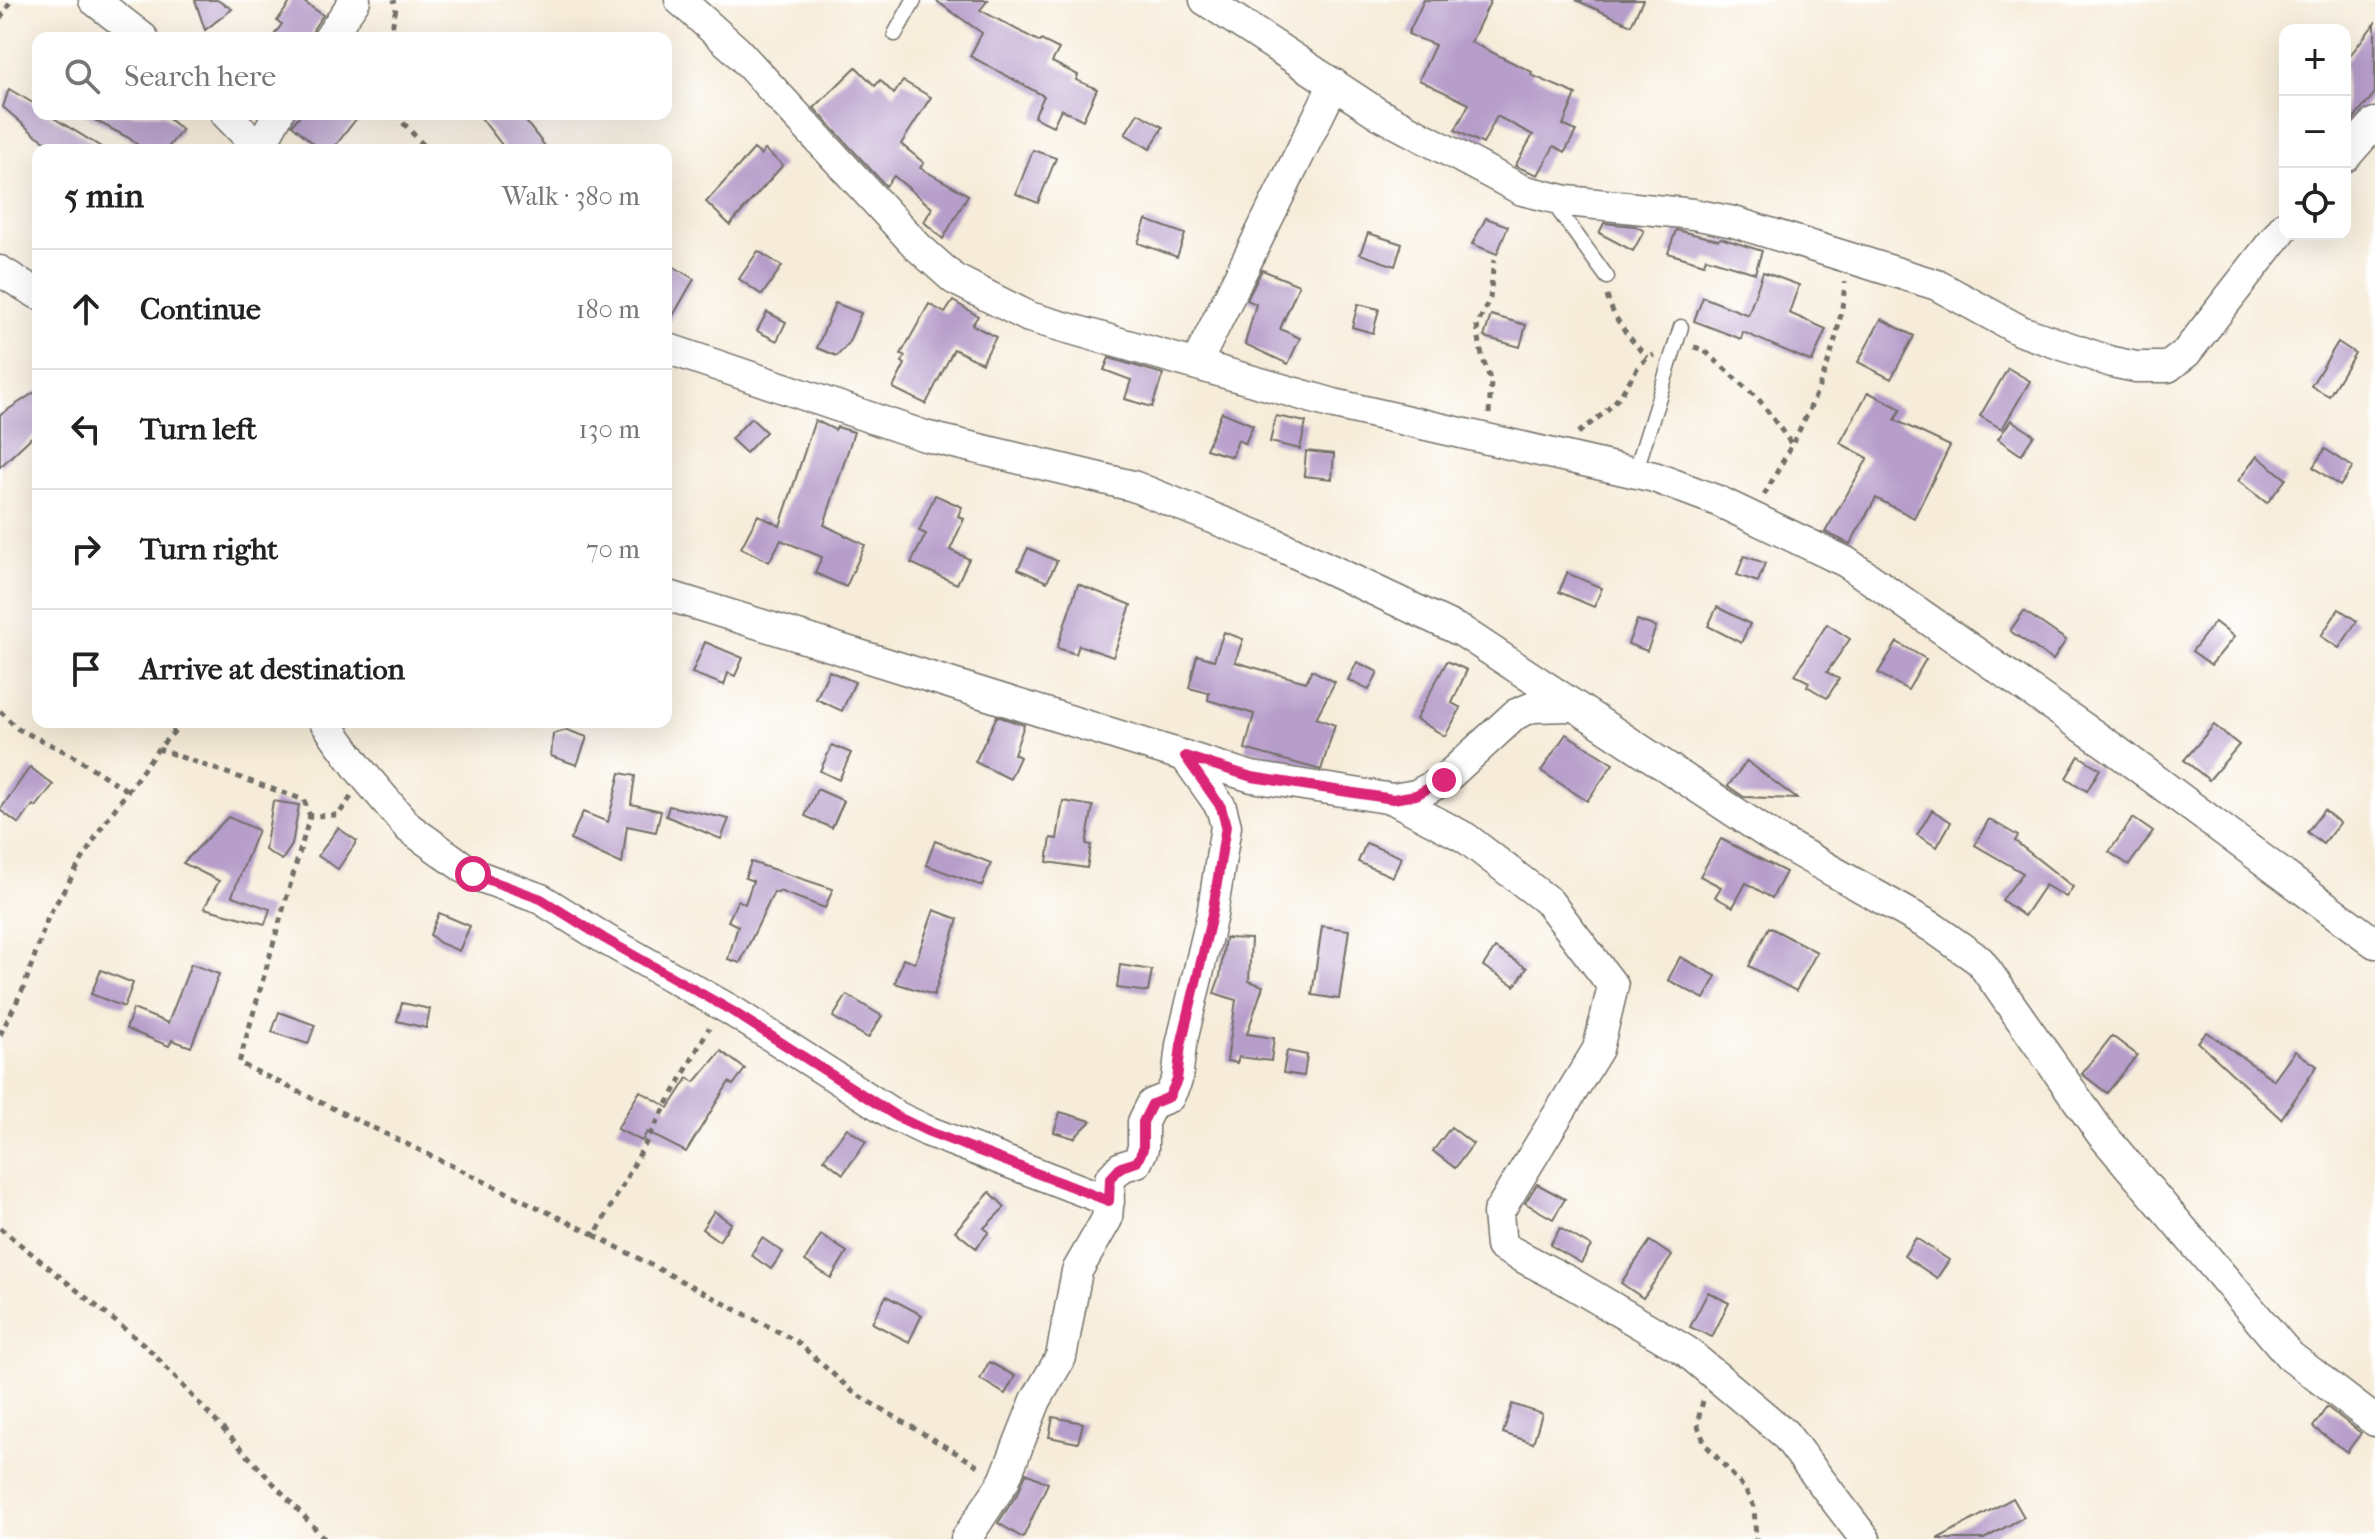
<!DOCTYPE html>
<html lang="en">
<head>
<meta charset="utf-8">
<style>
  body { margin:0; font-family:"IM FELL French Canon",serif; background:#f2f2f2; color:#222 }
  .controls { position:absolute; right:24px; top:24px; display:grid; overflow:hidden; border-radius:16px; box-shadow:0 8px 32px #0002 }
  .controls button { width:72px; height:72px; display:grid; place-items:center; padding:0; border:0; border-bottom:2px solid #e0e0e0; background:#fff; color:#222; font:40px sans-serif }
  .stop { position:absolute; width:24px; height:24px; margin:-18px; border:6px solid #db2777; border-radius:50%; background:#fff }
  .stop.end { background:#db2777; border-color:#fff; box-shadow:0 2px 8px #0008 }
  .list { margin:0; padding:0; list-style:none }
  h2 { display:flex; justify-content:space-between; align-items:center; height:104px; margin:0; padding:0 32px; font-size:34px }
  h2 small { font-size:26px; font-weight:400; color:#767676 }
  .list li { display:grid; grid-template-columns:52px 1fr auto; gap:24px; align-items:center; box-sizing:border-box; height:120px; padding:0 32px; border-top:2px solid #e0e0e0 }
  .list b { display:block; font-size:30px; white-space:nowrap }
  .list em { font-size:26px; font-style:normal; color:#767676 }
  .icon { flex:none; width:44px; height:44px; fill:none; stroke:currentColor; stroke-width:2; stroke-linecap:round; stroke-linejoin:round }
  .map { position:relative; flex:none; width:2375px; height:1539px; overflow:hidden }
  .search { position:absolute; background:#fff; box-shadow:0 8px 32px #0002; left:32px; top:32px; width:640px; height:88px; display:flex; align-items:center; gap:20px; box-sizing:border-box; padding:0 28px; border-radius:16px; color:#767676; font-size:30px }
  .panel { position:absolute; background:#fff; box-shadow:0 8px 32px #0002; left:32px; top:144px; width:640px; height:584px; border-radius:16px }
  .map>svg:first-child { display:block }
  .building { fill:#b79dca }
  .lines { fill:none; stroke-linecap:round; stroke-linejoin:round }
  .lane-casing { stroke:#726f68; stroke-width:17 }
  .street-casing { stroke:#726f68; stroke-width:33 }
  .path { stroke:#726f68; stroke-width:5; stroke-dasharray:6 6; stroke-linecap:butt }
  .lane { stroke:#fff; stroke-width:14 }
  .street { stroke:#fff; stroke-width:30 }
  .route { stroke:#db2777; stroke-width:10 }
</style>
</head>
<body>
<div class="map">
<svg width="2375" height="1539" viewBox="0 0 2375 1539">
  <rect width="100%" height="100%" fill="#fff"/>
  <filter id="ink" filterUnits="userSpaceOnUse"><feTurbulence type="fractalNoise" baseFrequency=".0125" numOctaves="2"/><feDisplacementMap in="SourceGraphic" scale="16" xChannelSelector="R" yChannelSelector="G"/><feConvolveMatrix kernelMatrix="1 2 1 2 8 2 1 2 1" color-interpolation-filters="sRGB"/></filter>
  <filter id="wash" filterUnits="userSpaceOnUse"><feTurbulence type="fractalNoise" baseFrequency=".006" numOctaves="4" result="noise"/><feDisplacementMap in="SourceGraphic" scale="32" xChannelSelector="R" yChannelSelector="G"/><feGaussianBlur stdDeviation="1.8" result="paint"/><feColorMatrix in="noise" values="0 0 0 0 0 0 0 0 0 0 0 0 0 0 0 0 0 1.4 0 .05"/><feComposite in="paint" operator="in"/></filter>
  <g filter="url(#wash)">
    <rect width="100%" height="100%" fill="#f6ecd9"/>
    <g id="blocks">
      <g class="building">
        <polygon points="195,0 217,0 232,9 205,30"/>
        <polygon points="292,0 301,0 323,15 314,28 311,38 272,38 282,24 277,21"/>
        <polygon points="935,0 988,0 980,10 1040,42 1041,40 1059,49 1052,62 1078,75 1076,80 1097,89 1083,120 1061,109 1053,126 1034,117 1044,96 970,56 982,33"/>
        <polygon points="1424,0 1491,0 1471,42 1532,72 1531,75 1576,94 1563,125 1576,131 1565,152 1554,146 1538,175 1515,166 1533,135 1497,116 1483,144 1455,130 1469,104 1419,80 1435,45 1408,34"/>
        <polygon points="1576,0 1643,0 1631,25"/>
        <polygon points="2375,23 2375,93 2345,130 2345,62"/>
        <polygon points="856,67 875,86 880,80 894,94 903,81 931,97 901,144 924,163 920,168 968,195 943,239 924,222 932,208 894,176 886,186 814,108"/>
        <polygon points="9,89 38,106 38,114 47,114 106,150 60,150 34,134 3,107"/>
        <polygon points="1138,113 1163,127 1150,149 1125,134"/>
        <polygon points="83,114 163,114 182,130 166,150 144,150 129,138"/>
        <polygon points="301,114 360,114 332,150 321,150 292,125"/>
        <polygon points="478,114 520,114 548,150 506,150"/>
        <polygon points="754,149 761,155 765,150 783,165 730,225 706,202"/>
        <polygon points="1033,150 1056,158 1038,203 1016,194"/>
        <polygon points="1486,218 1508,226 1497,254 1472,244"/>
        <polygon points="1146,220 1185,234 1177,257 1138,243"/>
        <polygon points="1604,223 1635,226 1644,231 1633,251 1599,233"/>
        <polygon points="1676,230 1718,240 1721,238 1762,251 1755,273 1706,258 1704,264 1668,253"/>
        <polygon points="1368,233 1402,244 1395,266 1360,254"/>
        <polygon points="758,251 782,266 762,295 739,279"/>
        <polygon points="666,262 694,279 666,328"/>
        <polygon points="1262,270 1299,285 1280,329 1300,338 1288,364 1245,344 1256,304 1247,300"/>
        <polygon points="1763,272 1799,285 1789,313 1826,329 1812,362 1743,332 1741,339 1694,321 1703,297 1748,315"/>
        <polygon points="953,301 978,316 972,325 996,337 982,363 954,349 926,404 893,388 905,364 902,362 905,356 901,354 929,304 945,313"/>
        <polygon points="835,303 861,313 848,344 837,356 817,348"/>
        <polygon points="1358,304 1379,309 1373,333 1352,327"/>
        <polygon points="767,312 786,322 777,341 757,331"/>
        <polygon points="1491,315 1526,325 1520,347 1484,337"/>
        <polygon points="1881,319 1914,336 1891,379 1858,362"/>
        <polygon points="2338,342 2355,353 2329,396 2311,386"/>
        <polygon points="1109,358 1163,374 1152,407 1125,399 1131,380 1104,370"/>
        <polygon points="2008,368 2030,381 2002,429 1980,416"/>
        <polygon points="38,390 38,431 0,467 0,415"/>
        <polygon points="1868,392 1901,409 1895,420 1950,446 1914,518 1876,498 1850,544 1825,532 1868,458 1840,443"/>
        <polygon points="1222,412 1253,425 1245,444 1238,440 1232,457 1206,449"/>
        <polygon points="1276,416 1306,422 1300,449 1270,442"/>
        <polygon points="751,418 766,432 746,453 731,439"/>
        <polygon points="815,420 835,430 837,427 854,432 824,525 865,545 846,587 815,573 822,557 781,540 769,562 741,548 758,515 780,526"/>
        <polygon points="2011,420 2034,435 2021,455 1998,439"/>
        <polygon points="2325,449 2353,467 2340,486 2313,467"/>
        <polygon points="1306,451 1334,454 1332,479 1304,476"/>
        <polygon points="2257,456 2286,479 2267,503 2238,481"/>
        <polygon points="935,495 962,507 958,516 964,519 950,550 969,559 957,584 911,563 926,534 919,531"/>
        <polygon points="1028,548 1057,561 1047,582 1018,569"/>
        <polygon points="1744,556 1765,563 1758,582 1737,575"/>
        <polygon points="1567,573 1602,588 1594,607 1559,592"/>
        <polygon points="1078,584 1131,605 1113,657 1079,645 1076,654 1057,648"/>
        <polygon points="1717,607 1750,624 1741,643 1708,626"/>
        <polygon points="2339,609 2357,621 2339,648 2321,636"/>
        <polygon points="2024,611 2066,640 2053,660 2010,631"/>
        <polygon points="1637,620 1656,627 1647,651 1628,644"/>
        <polygon points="2215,622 2234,637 2211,665 2192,651"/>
        <polygon points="1827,624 1850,639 1827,672 1839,679 1827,698 1807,686 1809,682 1795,675"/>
        <polygon points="1224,632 1243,639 1235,662 1306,682 1312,670 1335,682 1316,718 1335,725 1321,770 1245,749 1254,714 1208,700 1209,693 1189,688 1197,655 1214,660"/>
        <polygon points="705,642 743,658 735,676 728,673 724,685 692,673"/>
        <polygon points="1897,642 1926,659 1908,690 1878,673"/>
        <polygon points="1447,661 1467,670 1452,703 1461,708 1445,736 1416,719"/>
        <polygon points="1357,662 1378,672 1369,690 1348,680"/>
        <polygon points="829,671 855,682 842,711 816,699"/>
        <polygon points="997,716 1024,725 1014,754 1020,757 1010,779 975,762"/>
        <polygon points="2214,725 2239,745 2209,780 2184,760"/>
        <polygon points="567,730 587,737 577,765 551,756 553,734"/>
        <polygon points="1566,734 1613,764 1587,801 1541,771"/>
        <polygon points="832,745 851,753 839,780 820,771"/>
        <polygon points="2079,756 2100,769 2087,791 2066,778"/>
        <polygon points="1747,761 1797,799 1744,797 1728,786"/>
        <polygon points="30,767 53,785 36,807 33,805 19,824 0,810"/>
        <polygon points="620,773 635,776 631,804 661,811 656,832 627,826 622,864 570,840 583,812 608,822"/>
        <polygon points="817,789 844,801 832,828 805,816"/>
        <polygon points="273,801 299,805 292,845 282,860 265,850"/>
        <polygon points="1063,801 1093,806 1086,844 1091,845 1087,868 1047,862 1051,838 1057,839"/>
        <polygon points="669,806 729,819 721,839 666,816"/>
        <polygon points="1932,810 1951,822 1937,847 1917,835"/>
        <polygon points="2324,810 2340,823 2323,844 2307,832"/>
        <polygon points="228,817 258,830 232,896 270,909 265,924 204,908 219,881 183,863"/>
        <polygon points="2133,818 2153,832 2129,865 2109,852"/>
        <polygon points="1989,819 2018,836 2015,841 2073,887 2066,897 2045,885 2024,916 2002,900 2023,873 1975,845"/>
        <polygon points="338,828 357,841 338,869 318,856"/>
        <polygon points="1721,839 1786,872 1772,898 1746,883 1733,907 1715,897 1721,887 1700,876"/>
        <polygon points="935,841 991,863 982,886 926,865"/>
        <polygon points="1366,843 1401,857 1393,877 1358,862"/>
        <polygon points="751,862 833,889 825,908 779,891 778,893 774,892 740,963 728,959 738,926 728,921 738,900 745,904 753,881 745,878"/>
        <polygon points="934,910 958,919 934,995 895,983 903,959 915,963"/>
        <polygon points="439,913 470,926 459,951 440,943 430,935"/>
        <polygon points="1322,926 1349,930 1339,999 1312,995"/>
        <polygon points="1769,927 1817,952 1796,991 1749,966"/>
        <polygon points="1225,938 1251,939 1249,981 1263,986 1247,1034 1274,1038 1271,1061 1239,1057 1237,1063 1227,1061 1236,1000 1214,993 1220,976"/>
        <polygon points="1495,948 1527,968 1515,986 1483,966"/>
        <polygon points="1680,957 1716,976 1704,999 1668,980"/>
        <polygon points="191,964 219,974 191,1047 172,1040 169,1046 126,1029 133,1009 168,1023"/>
        <polygon points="1120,965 1152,970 1148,992 1117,988"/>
        <polygon points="101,970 133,983 124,1007 91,994"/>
        <polygon points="847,995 882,1016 868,1038 833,1017"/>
        <polygon points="402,1003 430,1009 426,1028 397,1021"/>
        <polygon points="279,1012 315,1025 308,1044 272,1032"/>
        <polygon points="2207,1032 2274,1080 2295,1051 2317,1066 2281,1119 2198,1042"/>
        <polygon points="2112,1036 2137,1055 2107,1093 2082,1074"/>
        <polygon points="721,1051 745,1069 733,1085 729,1082 686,1152 647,1132 642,1141 617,1129 640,1091 669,1108 688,1078 695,1082"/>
        <polygon points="1287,1051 1307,1055 1304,1076 1283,1073"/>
        <polygon points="1060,1112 1091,1121 1074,1138 1054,1132"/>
        <polygon points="1451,1127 1473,1144 1455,1168 1433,1151"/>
        <polygon points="847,1128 866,1142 843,1174 824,1159"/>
        <polygon points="1537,1184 1565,1199 1553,1219 1525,1203"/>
        <polygon points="990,1192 1005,1207 984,1228 989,1232 976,1248 955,1231"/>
        <polygon points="714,1211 731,1223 719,1241 702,1229"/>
        <polygon points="1560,1228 1591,1246 1581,1263 1550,1245"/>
        <polygon points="821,1235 847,1252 831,1278 805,1261"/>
        <polygon points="762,1238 783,1252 771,1269 751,1255"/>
        <polygon points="1916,1238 1949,1260 1937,1278 1904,1256"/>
        <polygon points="1650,1241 1672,1256 1643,1298 1621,1283"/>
        <polygon points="1708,1292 1729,1303 1712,1337 1690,1327"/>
        <polygon points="886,1296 922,1315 909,1342 872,1323"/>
        <polygon points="989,1362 1015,1376 1005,1394 980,1379"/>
        <polygon points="1512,1404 1542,1414 1533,1443 1503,1433"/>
        <polygon points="2327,1407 2361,1433 2347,1452 2313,1427"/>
        <polygon points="1053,1417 1083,1423 1078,1443 1049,1437"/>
        <polygon points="1026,1473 1048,1483 1023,1538 998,1523 1019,1491"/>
        <polygon points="2013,1498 2024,1517 1984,1539 1937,1539"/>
      </g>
    </g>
  </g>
  <g filter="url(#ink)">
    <use href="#blocks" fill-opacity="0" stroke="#726f68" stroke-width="2"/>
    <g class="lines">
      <g class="lane-casing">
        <g id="lane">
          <polyline points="895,34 914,0"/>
          <polyline points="1551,200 1607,277"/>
          <polyline points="1635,473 1681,327"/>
        </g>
      </g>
      <g class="street-casing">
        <g id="street">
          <polyline points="94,0 143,38"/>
          <polyline points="680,0 736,50 918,247 954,279 1029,317 1334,404 1654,477 1718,501 1846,562 2114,749 2375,943"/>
          <polyline points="1205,0 1379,114 1522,190 1567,201 1693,214 1734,222 1937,285 2021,331 2112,362 2136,367 2168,367 2186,353 2285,226"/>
          <polyline points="329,38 355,0"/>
          <polyline points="226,114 261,150"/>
          <polyline points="258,150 278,114"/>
          <polyline points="2345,157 2375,123"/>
          <polyline points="0,271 38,294"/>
          <polyline points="666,348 925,436 1133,486 1270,541 1463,632 1774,838 1932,927 1980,961 2100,1132 2290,1356 2375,1421"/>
          <polyline points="1196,364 1334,84"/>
          <polyline points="666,595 1252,777 1393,799 1416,795 1444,780 1516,714 1533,707 1572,706"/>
          <polyline points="325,722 359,769 409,828 473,874 541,899 605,939 732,1011 896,1116 927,1131 1109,1201"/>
          <polyline points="1393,799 1466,838 1549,902 1613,986 1598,1049 1498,1213 1501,1246 1566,1280 1686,1351 1785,1434 1865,1539"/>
          <polyline points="966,1539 1004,1481 1036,1400 1061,1357 1077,1271 1107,1219 1110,1179 1121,1167 1137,1162 1143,1149 1143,1122 1152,1104 1169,1097 1177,1080 1181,1045 1212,915 1226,826 1221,807 1185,756"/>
        </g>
      </g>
      <g class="path">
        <polyline points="0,18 12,0"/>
        <polyline points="390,38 396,8 394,0"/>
        <polyline points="395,114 428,150"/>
        <path d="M1607,296c7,25 23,42 40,62"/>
        <polyline points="1694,347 1704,350 1760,401 1793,446"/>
        <polyline points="1489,414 1491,382 1482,356 1477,326 1490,298 1494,260"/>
        <path d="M1578,433c16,-12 32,-23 43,-39 11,-14 15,-32 33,-39"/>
        <path d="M1764,495c38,-67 75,-134 81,-213"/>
        <polyline points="0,711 18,729 70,754 128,791"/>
        <polyline points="183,722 158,749 304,800 310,816"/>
        <polyline points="351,797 338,815 310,816 239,1063 595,1235 709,1028"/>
        <polyline points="0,1035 24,987 48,917 101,828 158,749"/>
        <polyline points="0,1228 147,1347 325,1539"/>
        <polyline points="594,1235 796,1341 854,1393 982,1468"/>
        <polyline points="1703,1401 1697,1424 1705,1444 1745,1489 1754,1507 1756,1539"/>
      </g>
      <use href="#lane" class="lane"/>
      <use href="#street" class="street"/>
    </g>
  </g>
  <g class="lines" filter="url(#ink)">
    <polyline class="route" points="473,874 541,899 605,939 732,1011 896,1116 927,1131 1109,1201 1110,1179 1121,1167 1137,1162 1143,1149 1143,1122 1152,1104 1169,1097 1177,1080 1181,1045 1212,915 1226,826 1221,807 1185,756 1252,777 1393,799 1416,795 1444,780"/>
  </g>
</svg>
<div class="controls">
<button>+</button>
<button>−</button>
<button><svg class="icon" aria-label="locate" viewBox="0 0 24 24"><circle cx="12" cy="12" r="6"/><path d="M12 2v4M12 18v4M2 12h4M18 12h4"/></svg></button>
</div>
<div class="stop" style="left:473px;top:874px"></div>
<div class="stop end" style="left:1444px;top:780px"></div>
<div class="search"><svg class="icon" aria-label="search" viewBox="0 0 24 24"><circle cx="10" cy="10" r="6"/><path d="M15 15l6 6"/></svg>Search here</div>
<section class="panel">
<h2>5 min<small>Walk · 380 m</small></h2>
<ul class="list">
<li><svg class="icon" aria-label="ahead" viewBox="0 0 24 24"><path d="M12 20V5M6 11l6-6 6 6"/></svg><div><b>Continue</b></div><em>180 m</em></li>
<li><svg class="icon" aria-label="left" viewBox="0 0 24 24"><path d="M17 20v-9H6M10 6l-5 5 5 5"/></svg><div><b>Turn left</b></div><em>130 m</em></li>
<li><svg class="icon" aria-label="right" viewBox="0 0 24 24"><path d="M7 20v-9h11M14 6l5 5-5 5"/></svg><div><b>Turn right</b></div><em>70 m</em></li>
<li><svg class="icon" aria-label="arrive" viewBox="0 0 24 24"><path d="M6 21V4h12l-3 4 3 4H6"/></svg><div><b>Arrive at destination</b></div></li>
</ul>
</section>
</div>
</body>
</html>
